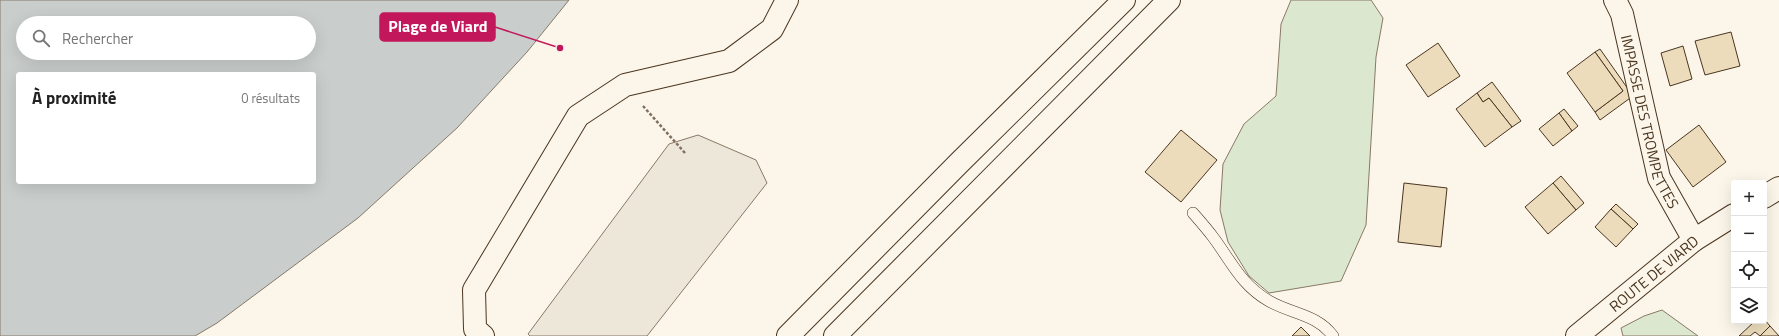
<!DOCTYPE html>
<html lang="fr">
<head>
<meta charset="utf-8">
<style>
  body { margin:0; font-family:"Titillium Web",sans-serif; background:#f2f2f2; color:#222 }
  .controls { position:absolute; right:12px; bottom:12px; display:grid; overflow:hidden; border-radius:4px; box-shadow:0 4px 16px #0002 }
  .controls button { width:36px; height:36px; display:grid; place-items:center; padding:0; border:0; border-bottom:1px solid #e0e0e0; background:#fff; color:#222; font:20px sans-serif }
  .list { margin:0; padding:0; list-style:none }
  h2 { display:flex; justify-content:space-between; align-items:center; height:52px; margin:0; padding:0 16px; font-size:17px }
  h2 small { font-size:13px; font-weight:400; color:#767676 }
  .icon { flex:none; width:22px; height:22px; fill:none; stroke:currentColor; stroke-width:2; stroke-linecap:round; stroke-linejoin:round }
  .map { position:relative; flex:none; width:1779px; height:336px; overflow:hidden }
  .search { position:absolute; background:#fff; box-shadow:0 4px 16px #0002; left:16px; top:16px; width:300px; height:44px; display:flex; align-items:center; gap:10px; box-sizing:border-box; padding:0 14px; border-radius:22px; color:#767676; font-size:15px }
  .panel { position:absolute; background:#fff; box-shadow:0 4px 16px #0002; left:16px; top:72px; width:300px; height:112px; border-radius:4px }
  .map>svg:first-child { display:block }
  .green { fill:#dce7d0; stroke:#887966 }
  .parking { fill:#ede7d9; stroke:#887966 }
  .water { fill:#c9cecd; stroke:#887966; fill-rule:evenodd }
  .building { fill:#ecdcbc; stroke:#4a3520 }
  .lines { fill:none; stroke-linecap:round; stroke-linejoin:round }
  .service-casing { stroke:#4a3520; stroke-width:12 }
  .minor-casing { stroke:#4a3520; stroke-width:24 }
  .secondary-casing { stroke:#4a3520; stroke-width:24 }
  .primary-casing { stroke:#4a3520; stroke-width:24 }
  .path { stroke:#7f6f5c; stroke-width:2.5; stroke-dasharray:3 2; stroke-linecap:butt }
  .service { stroke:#fbf6e9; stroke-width:11 }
  .minor { stroke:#fbf6e9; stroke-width:22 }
  .secondary { stroke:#fbf6e9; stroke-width:22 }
  .primary { stroke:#fbf6e9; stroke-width:22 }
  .labels { text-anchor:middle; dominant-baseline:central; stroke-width:3; stroke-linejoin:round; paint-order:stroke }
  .street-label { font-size:15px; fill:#4a3520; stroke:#fbf6e9 }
  .leader { fill:none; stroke:#c2185b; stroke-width:1.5 }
  .callout-dot { fill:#c2185b; stroke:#fbf6e9; stroke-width:1.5 }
  .callout { fill:#c2185b; stroke:#c2185b; stroke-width:1.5 }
  .callout-label { font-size:16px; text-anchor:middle; font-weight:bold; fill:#fff }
</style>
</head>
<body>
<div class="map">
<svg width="1779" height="336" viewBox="0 0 1779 336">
  <rect width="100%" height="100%" fill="#fbf6e9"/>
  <g class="green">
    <polygon points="1291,0 1371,0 1383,18 1376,57 1366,225 1341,281 1269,293 1249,276 1228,242 1220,210 1223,164 1244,124 1276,96 1281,24"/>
    <polygon points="1662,310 1698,336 1623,336 1621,328 1644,316"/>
  </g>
  <polygon class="parking" points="698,135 756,160 767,183 647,336 530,336 528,334 669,144"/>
  <path class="water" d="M0,0h569l-42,52 -70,76 -99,90 -141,105 -22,13h-195zM23,23h286v30h-286zM18,74h296v108h-296z"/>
  <g class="building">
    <polygon points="1731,32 1740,66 1705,75 1695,41"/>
    <polygon points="1438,43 1460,76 1428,97 1406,65"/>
    <polygon points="1683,46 1692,79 1670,86 1661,53"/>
    <polygon points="1600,49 1633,96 1600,120 1595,112 1623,91 1595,52"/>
    <polygon points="1595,52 1623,91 1595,112 1567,73"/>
    <polygon points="1492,82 1521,121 1512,127 1489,98 1483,102 1477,93"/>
    <polygon points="1477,93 1483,102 1489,98 1512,127 1485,147 1456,109"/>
    <polygon points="1564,109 1578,126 1572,131 1559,113"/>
    <polygon points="1559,113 1572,131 1553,146 1539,129"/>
    <polygon points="1699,125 1726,162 1693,187 1666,150"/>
    <polygon points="1181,130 1217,160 1181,202 1145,172"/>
    <polygon points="1561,176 1584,203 1576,210 1553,183"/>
    <polygon points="1404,183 1447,188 1441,247 1398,242"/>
    <polygon points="1553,183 1576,210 1548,234 1525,207"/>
    <polygon points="1616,204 1638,224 1633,229 1611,209"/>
    <polygon points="1611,209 1633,229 1616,247 1595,227"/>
    <polygon points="1764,319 1770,326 1760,336 1755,332 1750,336 1739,336 1755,321 1764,321"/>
    <polygon points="1770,326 1779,336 1760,336"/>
    <polygon points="1301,327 1310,336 1292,336"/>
  </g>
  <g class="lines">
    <g class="service-casing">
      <path id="service" d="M1193,213c7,8 14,16 20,24 18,24 28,48 56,64 22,13 48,13 64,35"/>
    </g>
    <g class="minor-casing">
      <g id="minor">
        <path id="s1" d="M1615,0l7,14 37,164 35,62"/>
        <polyline points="483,336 475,329 474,290 578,116 625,85 729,61 772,29 787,0"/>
      </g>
    </g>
    <g class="secondary-casing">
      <g id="secondary">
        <polyline points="1764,197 1779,188"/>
        <path id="s2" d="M1577,336l117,-96 40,-25"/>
      </g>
    </g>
    <g class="primary-casing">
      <g id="primary">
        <polyline points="788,336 959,163 1124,0"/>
        <polyline points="835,336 1169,0"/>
      </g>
    </g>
    <polyline class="path" points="643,106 685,153"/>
    <use href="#service" class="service"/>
    <use href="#minor" class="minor"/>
    <use href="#secondary" class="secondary"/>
    <use href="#primary" class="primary"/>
  </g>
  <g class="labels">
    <g class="street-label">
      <text stroke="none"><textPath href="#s1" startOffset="127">IMPASSE DES TROMPETTES</textPath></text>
      <text stroke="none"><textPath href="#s2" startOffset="99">ROUTE DE VIARD</textPath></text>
    </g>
  </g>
  <path class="leader" d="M560 48L495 27"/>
  <circle class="callout-dot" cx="560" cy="48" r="4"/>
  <rect class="callout" x="380" y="13" width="115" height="28" rx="4"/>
  <g class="callout-label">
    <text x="438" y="32">Plage de Viard</text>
  </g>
</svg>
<div class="controls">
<button>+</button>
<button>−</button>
<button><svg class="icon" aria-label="locate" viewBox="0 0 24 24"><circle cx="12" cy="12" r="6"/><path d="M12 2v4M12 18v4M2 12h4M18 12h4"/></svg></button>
<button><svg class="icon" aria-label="layers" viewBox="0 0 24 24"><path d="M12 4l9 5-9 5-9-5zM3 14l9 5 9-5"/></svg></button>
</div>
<div class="search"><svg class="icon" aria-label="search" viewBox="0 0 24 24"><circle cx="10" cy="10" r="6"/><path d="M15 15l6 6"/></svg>Rechercher</div>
<section class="panel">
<h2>À proximité<small>0 résultats</small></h2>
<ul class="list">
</ul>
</section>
</div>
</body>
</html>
